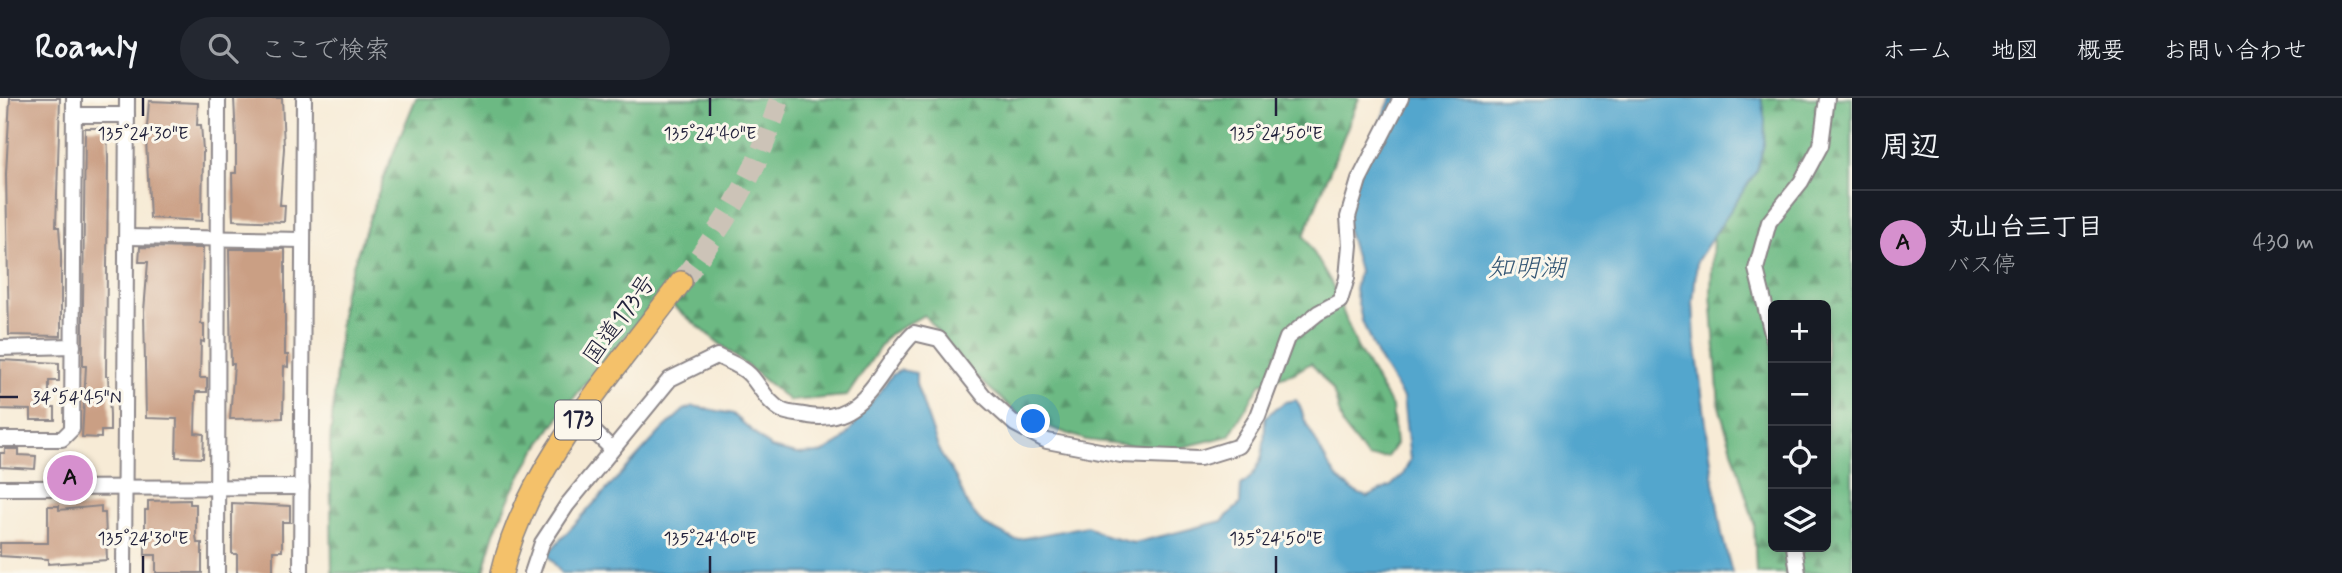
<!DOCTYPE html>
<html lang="ja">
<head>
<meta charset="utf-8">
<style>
  body { margin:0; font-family:Mynerve,"Klee One",sans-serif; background:#242831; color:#f1f3f6 }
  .controls { position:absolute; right:21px; bottom:21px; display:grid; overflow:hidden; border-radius:10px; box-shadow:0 4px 10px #0003 }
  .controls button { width:63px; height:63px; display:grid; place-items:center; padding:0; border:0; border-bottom:2px solid #363941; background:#171b24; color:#f1f3f6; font:35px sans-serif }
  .you { position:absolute; left:1034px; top:324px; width:24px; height:24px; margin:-18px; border:5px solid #fff; border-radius:50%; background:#1a73e8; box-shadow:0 0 0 10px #1a73e833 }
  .badge { display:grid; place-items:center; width:46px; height:46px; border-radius:50%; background:#d690ce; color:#111; font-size:23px; font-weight:700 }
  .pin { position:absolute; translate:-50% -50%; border:4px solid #fff; box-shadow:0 2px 7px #0006 }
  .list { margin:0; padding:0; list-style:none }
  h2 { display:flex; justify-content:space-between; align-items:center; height:91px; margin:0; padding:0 28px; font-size:30px }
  h2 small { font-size:23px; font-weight:400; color:#9ea1a6 }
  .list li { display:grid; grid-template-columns:46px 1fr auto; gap:21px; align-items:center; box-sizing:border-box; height:105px; padding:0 28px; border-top:2px solid #363941 }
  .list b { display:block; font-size:26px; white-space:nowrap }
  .list p { margin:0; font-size:23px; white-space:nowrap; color:#9ea1a6 }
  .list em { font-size:23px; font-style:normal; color:#9ea1a6 }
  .icon { flex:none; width:38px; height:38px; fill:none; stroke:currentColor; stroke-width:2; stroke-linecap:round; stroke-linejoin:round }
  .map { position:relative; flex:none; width:1852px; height:475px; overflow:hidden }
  header { display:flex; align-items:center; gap:42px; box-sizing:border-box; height:98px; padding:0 35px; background:#171b24; border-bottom:2px solid #363941 }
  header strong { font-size:33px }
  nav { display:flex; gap:38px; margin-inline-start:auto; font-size:24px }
  .search { width:490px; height:63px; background:#242831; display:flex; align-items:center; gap:18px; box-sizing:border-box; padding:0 24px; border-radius:38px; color:#9ea1a6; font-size:26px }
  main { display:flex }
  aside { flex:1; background:#171b24 }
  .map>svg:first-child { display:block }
  .forest { fill:url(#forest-firs); stroke:#476e5f; stroke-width:2; fill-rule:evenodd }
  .water { fill:#52a6cd; stroke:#3a6484; stroke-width:2 }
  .building { fill:#ca9f84 }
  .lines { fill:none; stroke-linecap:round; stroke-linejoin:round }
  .highway-tunnel { stroke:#ccc3b7; stroke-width:21; stroke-dasharray:21 10; stroke-linecap:butt }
  .minor-casing { stroke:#8c8688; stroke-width:18 }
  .highway-casing { stroke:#8c8688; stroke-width:24 }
  .minor { stroke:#fff; stroke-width:14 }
  .highway { stroke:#f4c16a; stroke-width:21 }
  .ticks { fill:none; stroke:#22223b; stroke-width:2.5 }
  .labels { text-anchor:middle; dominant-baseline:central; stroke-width:6; stroke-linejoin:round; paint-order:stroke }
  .shield { fill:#fbf7ec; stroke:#636270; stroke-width:2 }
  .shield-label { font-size:23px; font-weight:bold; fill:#22223b }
  .street-label { font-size:24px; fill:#22223b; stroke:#fbf7ec }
  .water-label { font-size:26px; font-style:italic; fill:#355775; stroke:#fbf7ec }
  .ticks-label { font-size:18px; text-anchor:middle; fill:#22223b; stroke:#fbf7ec; stroke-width:6; stroke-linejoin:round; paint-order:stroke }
</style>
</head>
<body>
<header>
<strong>Roamly</strong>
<div class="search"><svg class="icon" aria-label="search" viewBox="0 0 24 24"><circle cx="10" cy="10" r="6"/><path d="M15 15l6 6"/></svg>ここで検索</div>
<nav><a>ホーム</a><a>地図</a><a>概要</a><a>お問い合わせ</a></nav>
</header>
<main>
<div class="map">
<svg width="1852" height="475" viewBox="0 0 1852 475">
  <defs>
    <pattern id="forest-firs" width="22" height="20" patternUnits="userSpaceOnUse" patternTransform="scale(1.75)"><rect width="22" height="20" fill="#6cb983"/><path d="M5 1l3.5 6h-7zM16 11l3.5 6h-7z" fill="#58966c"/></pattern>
  </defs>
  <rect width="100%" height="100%" fill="#fbf7ec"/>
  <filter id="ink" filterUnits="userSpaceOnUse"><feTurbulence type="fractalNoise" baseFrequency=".0143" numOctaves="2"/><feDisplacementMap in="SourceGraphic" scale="14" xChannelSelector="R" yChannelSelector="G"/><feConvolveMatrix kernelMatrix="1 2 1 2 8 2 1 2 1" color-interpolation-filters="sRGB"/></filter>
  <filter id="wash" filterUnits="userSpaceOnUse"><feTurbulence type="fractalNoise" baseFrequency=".00686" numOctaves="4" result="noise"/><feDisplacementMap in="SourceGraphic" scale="28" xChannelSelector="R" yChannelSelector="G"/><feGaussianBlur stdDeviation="1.57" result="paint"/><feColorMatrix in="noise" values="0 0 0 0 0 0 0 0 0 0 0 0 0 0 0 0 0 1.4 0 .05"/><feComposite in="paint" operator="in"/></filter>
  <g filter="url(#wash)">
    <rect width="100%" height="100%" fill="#f7ebd6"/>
    <g class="forest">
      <path d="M416,0h943l-55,138 28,48 25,63 35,60 4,37 -9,13 -19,1 -25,-32 -10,-36 -22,-27 -17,10 -33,10 -32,53 -58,14 -85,-10 -63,-22 -53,-47 -46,-56 -36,20 -41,61 -57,5 -129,-105c-71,82 -156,168 -177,277h-152l-2,-130 13,-149 43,-123z"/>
      <path d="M1746,0h106v475h-96l-2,-50 -35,-117 -8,-113 3,-86zM1773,207h53v242h-53z"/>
    </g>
    <path class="water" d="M1391,0h370l4,22 -1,24 -7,26 -60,91 -4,41 2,38 17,129 10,66 10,38h-1171l-14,-19 115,-124 22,-20 9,-4 40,8 38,34 25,6 26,-1 20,-12 50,-66 9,-5 15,3v11l24,69 16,25 12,28 15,18 32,16 72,-14 18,10 29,7 88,-22 18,-17 1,-19c24,-15 24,-43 24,-68l20,-15 11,-2c7,9 6,17 11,25 18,30 24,60 60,72l24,-11 12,-11 7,-15 -7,-62 -27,-44 -14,-33 -7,-31 4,-19 -15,-54 5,-24z"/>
    <g id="blocks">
      <g class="building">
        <polygon points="10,0 60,0 56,129 59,129 61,155 61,238 9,237 6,76"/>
        <polygon points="234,0 282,0 284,50 280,107 285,107 284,124 233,122 232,75 236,75 236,42"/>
        <polygon points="149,3 198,5 197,27 201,27 203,52 202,123 150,120 146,42"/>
        <polygon points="85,30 107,30 108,60 106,278 108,278 110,317 110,333 101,333 101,340 82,339 86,268 83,268 83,205"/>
        <polygon points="140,149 203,150 201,226 204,226 204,244 201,243 200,280 207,280 207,294 196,294 195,335 204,336 203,360 176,359 177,321 146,320 144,213 148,164 139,164"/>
        <polygon points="229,151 285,151 285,257 288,257 288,269 284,268 283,320 230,321 234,266 231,266"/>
        <polygon points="0,262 59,265 59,283 49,283 49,310 55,310 55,322 31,322 31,312 0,311"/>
        <polygon points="5,351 19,351 19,357 36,358 35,371 0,369 0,355 5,355"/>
        <polygon points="190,402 190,406 196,406 196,438 197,445 202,445 202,475 156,475 156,457 145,457 145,412 148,412 148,403"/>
        <polygon points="232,405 290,408 290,424 282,424 282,453 273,453 273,475 237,475 237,456 232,456"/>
        <polygon points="48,408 59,408 59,412 101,408 101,415 105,415 107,462 48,466 48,461 0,458 0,445 48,445"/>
      </g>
    </g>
  </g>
  <g filter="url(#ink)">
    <use href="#blocks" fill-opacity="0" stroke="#8c8688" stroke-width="2"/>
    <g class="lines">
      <path class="highway-tunnel" d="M681,184c47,-63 76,-108 99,-184"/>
      <g class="minor-casing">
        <g id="minor">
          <polyline points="74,17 127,17"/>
          <polyline points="127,139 303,142"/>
          <polyline points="1773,240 1756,171 1769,124 1801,84 1821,47 1827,0"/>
          <polyline points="0,250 73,248"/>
          <polyline points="580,320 612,351"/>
          <polyline points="0,341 62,341 72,331 74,0"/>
          <polyline points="0,390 302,389"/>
          <polyline points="1794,449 1798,475"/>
          <polyline points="124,475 127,0"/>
          <polyline points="217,475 218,0"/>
          <polyline points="301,475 304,0"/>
          <path d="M532,475l10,-30 25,-38 103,-126 47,-23c10,5 25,10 33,19 11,12 17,28 33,36 7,3 18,3 26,5 57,9 72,-52 105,-83l25,6 45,57 31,28 32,17 74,14 79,3 39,-12 19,-30 29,-78 31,-25 22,-12 7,-23 3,-33 -2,-28 11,-37 42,-82"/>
        </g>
      </g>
      <g class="highway-casing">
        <path id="highway" d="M502,475c24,-107 115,-204 179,-291"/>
      </g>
      <use href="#minor" class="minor"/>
      <use href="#highway" class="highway"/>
    </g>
  </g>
  <path class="ticks" d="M143,0v18M710,0v18M1276,0v18M0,299h18M143,458v17M710,458v17M1276,458v17"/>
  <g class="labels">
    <rect class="shield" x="555" y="302.5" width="46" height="39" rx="5"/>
    <g class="shield-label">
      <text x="578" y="322">173</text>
    </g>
    <g class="street-label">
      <text transform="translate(620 222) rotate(-54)">国道173号</text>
    </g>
    <g class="water-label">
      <text x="1527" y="171">知明湖</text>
    </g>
  </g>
  <g class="ticks-label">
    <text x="143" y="41">135°24'30"E</text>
    <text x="710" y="41">135°24'40"E</text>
    <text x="1276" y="41">135°24'50"E</text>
    <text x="77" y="305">34°54'45"N</text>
    <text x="143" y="446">135°24'30"E</text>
    <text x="710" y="446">135°24'40"E</text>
    <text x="1276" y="446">135°24'50"E</text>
  </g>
</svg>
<div class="controls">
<button>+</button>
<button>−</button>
<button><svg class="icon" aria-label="locate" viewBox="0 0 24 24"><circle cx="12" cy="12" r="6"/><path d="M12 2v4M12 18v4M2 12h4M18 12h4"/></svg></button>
<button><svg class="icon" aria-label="layers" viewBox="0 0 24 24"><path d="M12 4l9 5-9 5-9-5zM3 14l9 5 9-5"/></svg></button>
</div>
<div class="you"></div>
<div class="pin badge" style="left:70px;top:380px">A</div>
</div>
<aside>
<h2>周辺<small></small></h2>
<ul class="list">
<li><span class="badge">A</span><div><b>丸山台三丁目</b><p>バス停</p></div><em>430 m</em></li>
</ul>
</aside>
</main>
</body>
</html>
